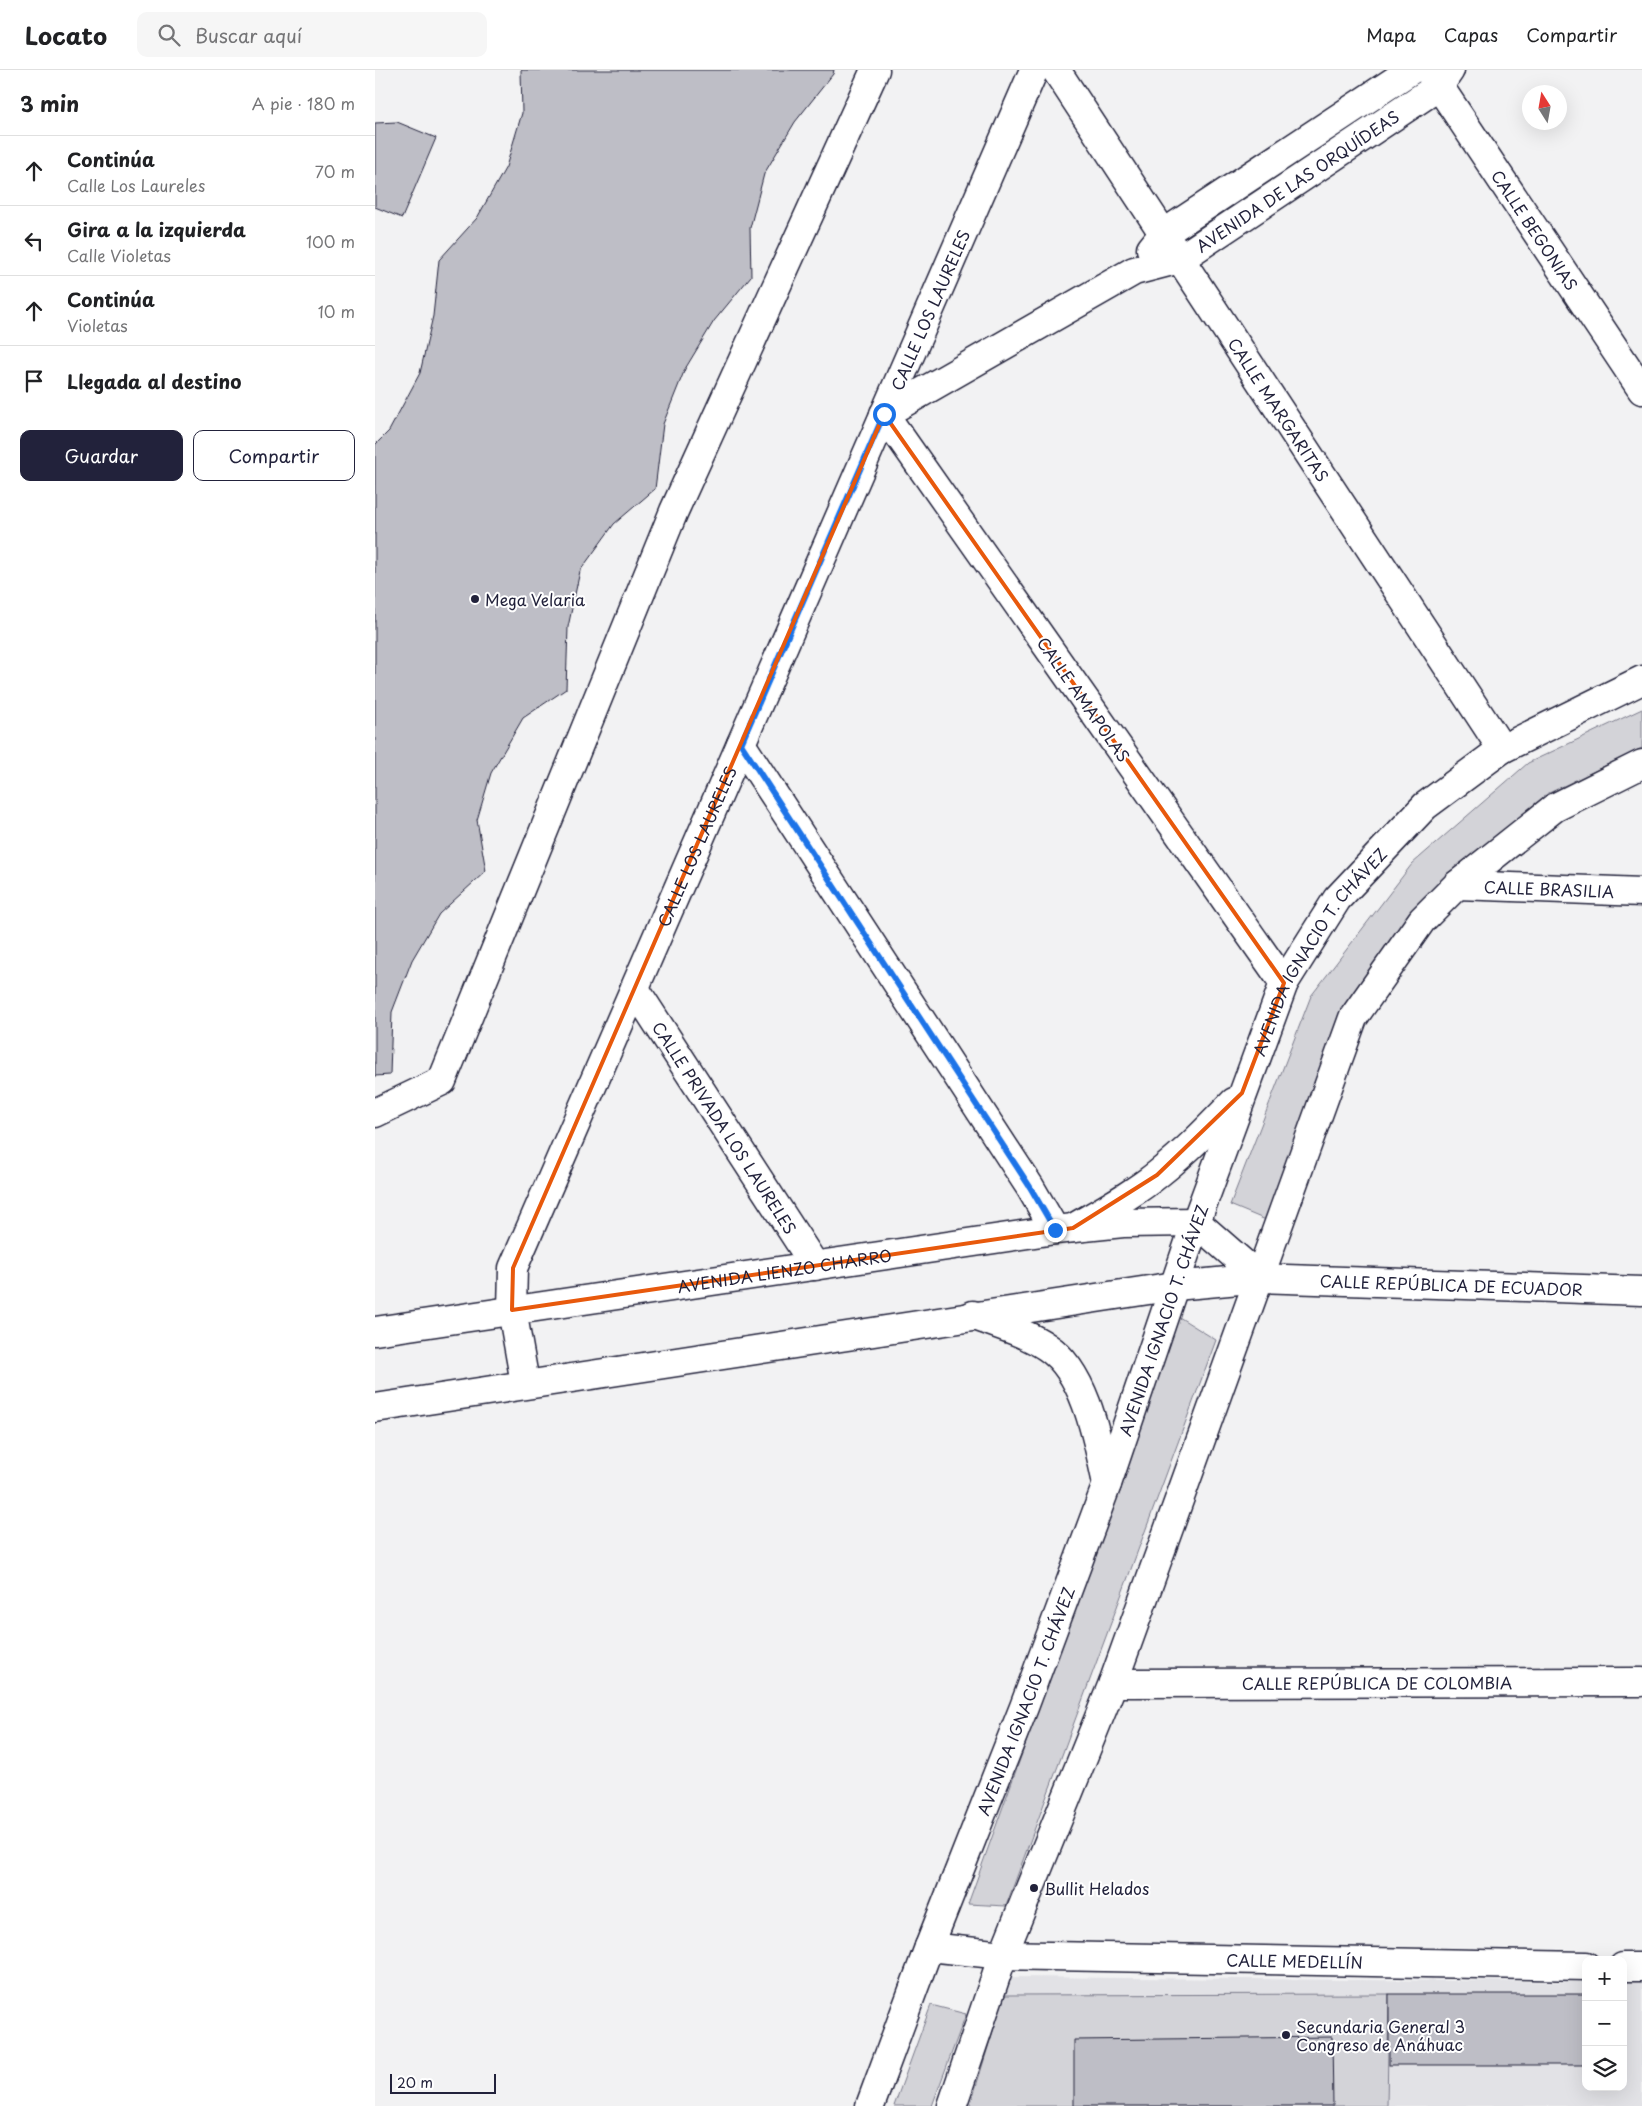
<!DOCTYPE html>
<html lang="es">
<head>
<meta charset="utf-8">
<style>
  body { margin:0; font-family:"Playpen Sans",sans-serif; background:#f6f6f6; color:#202124 }
  .controls { position:absolute; right:15px; bottom:15px; display:grid; overflow:hidden; border-radius:10px; box-shadow:0 5px 20px #0002 }
  .controls button { width:45px; height:45px; display:grid; place-items:center; padding:0; border:0; border-bottom:1px solid #e0e0e0; background:#fff; color:#202124; font:25px sans-serif }
  .compass { position:absolute; left:1147px; top:15px; width:45px; height:45px; border-radius:50%; background:#fff; box-shadow:0 5px 20px #0002; rotate:349deg }
  .scale { position:absolute; left:15px; bottom:12px; width:106px; box-sizing:border-box; padding-left:5px; border:2px solid #22223b; border-top:0; font-size:14px; line-height:18px; white-space:nowrap; color:#22223b; -webkit-text-stroke:4px #fff; paint-order:stroke }
  .stop { position:absolute; width:15px; height:15px; margin:-11px; border:4px solid #1a73e8; border-radius:50%; background:#fff }
  .stop.end { background:#1a73e8; border-color:#fff; box-shadow:0 1px 5px #0008 }
  .list { margin:0; padding:0; list-style:none }
  h2 { display:flex; justify-content:space-between; align-items:center; height:65px; margin:0; padding:0 20px; font-size:21px }
  h2 small { font-size:16px; font-weight:400; color:#757577 }
  .list li { display:grid; grid-template-columns:32px 1fr auto; gap:15px; align-items:center; box-sizing:border-box; height:70px; padding:0 20px; border-top:1px solid #e0e0e0 }
  .list b { display:block; font-size:19px; white-space:nowrap }
  .list p { margin:0; font-size:16px; white-space:nowrap; color:#757577 }
  .list em { font-size:16px; font-style:normal; color:#757577 }
  .actions { display:flex; gap:10px; padding:15px 20px }
  .actions a { flex:1; padding:11px 0; border:1px solid #22223b; border-radius:10px; text-align:center; font-size:18px; color:#22223b }
  .actions .main { background:#22223b; color:#fff }
  .icon { flex:none; width:28px; height:28px; fill:none; stroke:currentColor; stroke-width:2; stroke-linecap:round; stroke-linejoin:round }
  .map { position:relative; flex:none; width:1267px; height:2036px; overflow:hidden }
  header { display:flex; align-items:center; gap:30px; box-sizing:border-box; height:70px; padding:0 25px; background:#fff; border-bottom:1px solid #e0e0e0 }
  header strong { font-size:24px }
  nav { display:flex; gap:28px; margin-inline-start:auto; font-size:18px }
  .search { width:350px; height:45px; background:#f6f6f6; display:flex; align-items:center; gap:12px; box-sizing:border-box; padding:0 18px; border-radius:10px; color:#757577; font-size:19px }
  main { display:flex }
  aside { flex:1; background:#fff }
  .map>svg:first-child { display:block }
  .built { fill:#e2e2e6 }
  .green { fill:#d3d3d8; stroke:#7a7a8a }
  .building { fill:#bebec6; stroke:#22223b }
  .lines { fill:none; stroke-linecap:round; stroke-linejoin:round }
  .minor-casing { stroke:#22223b; stroke-width:31 }
  .major-casing { stroke:#22223b; stroke-width:31 }
  .minor { stroke:#fff; stroke-width:28 }
  .major { stroke:#fff; stroke-width:28 }
  .route { stroke:#1a73e8; stroke-width:6 }
  .marked { fill:none; stroke:#e8590c; stroke-width:4; stroke-linejoin:round }
  .poi-dot { fill:#22223b; stroke:#fff; stroke-width:2 }
  .labels { text-anchor:middle; dominant-baseline:central; stroke-width:4; stroke-linejoin:round; paint-order:stroke }
  .street-label { font-size:16px; fill:#22223b; stroke:#fff }
  .poi-label { font-size:16px; fill:#22223b; stroke:#fff; text-anchor:start }
</style>
</head>
<body>
<header>
<strong>Locato</strong>
<div class="search"><svg class="icon" aria-label="search" viewBox="0 0 24 24"><circle cx="10" cy="10" r="6"/><path d="M15 15l6 6"/></svg>Buscar aquí</div>
<nav><a>Mapa</a><a>Capas</a><a>Compartir</a></nav>
</header>
<main>
<aside>
<h2>3 min<small>A pie · 180 m</small></h2>
<ul class="list">
<li><svg class="icon" aria-label="ahead" viewBox="0 0 24 24"><path d="M12 20V5M6 11l6-6 6 6"/></svg><div><b>Continúa</b><p>Calle Los Laureles</p></div><em>70 m</em></li>
<li><svg class="icon" aria-label="left" viewBox="0 0 24 24"><path d="M17 20v-9H6M10 6l-5 5 5 5"/></svg><div><b>Gira a la izquierda</b><p>Calle Violetas</p></div><em>100 m</em></li>
<li><svg class="icon" aria-label="ahead" viewBox="0 0 24 24"><path d="M12 20V5M6 11l6-6 6 6"/></svg><div><b>Continúa</b><p>Violetas</p></div><em>10 m</em></li>
<li><svg class="icon" aria-label="arrive" viewBox="0 0 24 24"><path d="M6 21V4h12l-3 4 3 4H6"/></svg><div><b>Llegada al destino</b></div></li>
</ul>
<div class="actions"><a class="main">Guardar</a><a>Compartir</a></div>
</aside>
<div class="map">
<svg width="1267" height="2036" viewBox="0 0 1267 2036">
  <rect width="100%" height="100%" fill="#f2f2f3"/>
  <filter id="ink" filterUnits="userSpaceOnUse"><feTurbulence type="fractalNoise" baseFrequency=".02" numOctaves="2"/><feDisplacementMap in="SourceGraphic" scale="10" xChannelSelector="R" yChannelSelector="G"/><feConvolveMatrix kernelMatrix="1 2 1 2 8 2 1 2 1" color-interpolation-filters="sRGB"/></filter>
  <g filter="url(#ink)">
    <polygon class="built" points="630,1907 1211,1912 1211,2017 1248,2017 1248,1912 1267,1912 1267,2036 590,2036"/>
    <g class="green">
      <polygon points="1267,639 1267,678 1172,724 1065,820 968,945 891,1150 855,1135 936,926 1037,794 1153,693"/>
      <polygon points="804,1247 841,1270 631,1836 593,1834"/>
      <polygon points="1014,1924 1012,2036 595,2036 629,1925"/>
      <polygon points="556,1935 591,1944 557,2036 519,2036"/>
    </g>
    <g class="building">
      <polygon points="146,0 459,0 458,4 420,52 389,104 375,158 376,206 339,251 310,299 288,354 280,419 239,454 205,501 193,557 191,619 148,648 116,703 102,750 111,801 64,844 37,890 17,942 15,1005 0,1006 0,375 14,361 45,303 58,246 64,190 102,148 131,97 147,43"/>
      <polygon points="22,52 61,68 27,148 0,137 0,53"/>
      <rect x="1014" y="1924" width="197" height="71"/>
      <polygon points="957,1967 958,2036 699,2036 699,1970"/>
    </g>
    <g class="lines">
      <g class="minor-casing">
        <g id="minor">
          <path id="s1" d="M681,0l446,679"/>
          <path id="s2" d="M1054,1l213,319"/>
          <polyline points="776,179 788,164 1036,0"/>
          <polyline points="366,674 655,1117 680,1160"/>
          <path id="s3" d="M1082,815l185,7"/>
          <path id="s4" d="M909,913l-400,-569 250,-143 46,-12 259,-173 11,-16"/>
          <path id="s5" d="M260,919l180,277"/>
          <polyline points="0,1043 67,1011 299,441 500,0"/>
          <path id="s6" d="M0,1261l680,-101 68,-7 73,-1 64,56"/>
          <path id="s7" d="M150,1313l-13,-73 1,-42 521,-1198"/>
          <path id="s8" d="M0,1338l800,-122 85,-8 382,13"/>
          <path id="s9" d="M738,1613l529,-1"/>
          <path id="s10" d="M554,1877l74,8 583,11"/>
          <polyline points="1248,1897 1267,1897"/>
        </g>
      </g>
      <g class="major-casing">
        <g id="major">
          <path d="M698,1158c29,-17 59,-33 85,-54 28,-22 52,-47 76,-72"/>
          <path d="M598,1245c25,10 52,17 74,32 39,25 51,95 60,137"/>
          <path id="s11" d="M495,2036l59,-159 95,-240 83,-223 89,-262 88,-239 53,-84 88,-93 77,-57 140,-69"/>
          <polyline points="577,2036 628,1885 738,1613 978,948 1047,850 1082,815 1179,738 1267,694"/>
        </g>
      </g>
      <use href="#minor" class="minor"/>
      <use href="#major" class="major"/>
    </g>
  </g>
  <g class="lines" filter="url(#ink)">
    <polyline class="route" points="509,344 366,674 655,1117 680,1160"/>
  </g>
  <path class="marked" d="M509,344l400,569 -42,110 -85,82 -84,53 -561,82 1,-42z"/>
  <g class="poi-dot">
    <circle cx="100" cy="529" r="5"/>
    <circle cx="659" cy="1818" r="5"/>
    <circle cx="911" cy="1965" r="5"/>
  </g>
  <g class="labels">
    <g class="street-label">
      <text stroke="none"><textPath href="#s4" startOffset="1172">AVENIDA DE LAS ORQUÍDEAS</textPath></text>
      <text stroke="none"><textPath href="#s2" startOffset="191">CALLE BEGONIAS</textPath></text>
      <text stroke="none"><textPath href="#s7" startOffset="1161">CALLE LOS LAURELES</textPath></text>
      <text stroke="none"><textPath href="#s1" startOffset="406">CALLE MARGARITAS</textPath></text>
      <text transform="translate(709 629) rotate(55)">CALLE AMAPOLAS</text>
      <text stroke="none"><textPath href="#s7" startOffset="576">CALLE LOS LAURELES</textPath></text>
      <text stroke="none"><textPath href="#s3" startOffset="92">CALLE BRASILIA</textPath></text>
      <text stroke="none"><textPath href="#s11" startOffset="1242">AVENIDA IGNACIO T. CHÁVEZ</textPath></text>
      <text stroke="none"><textPath href="#s5" startOffset="165">CALLE PRIVADA LOS LAURELES</textPath></text>
      <text stroke="none"><textPath href="#s6" startOffset="414">AVENIDA LIENZO CHARRO</textPath></text>
      <text stroke="none"><textPath href="#s8" startOffset="1086">CALLE REPÚBLICA DE ECUADOR</textPath></text>
      <text stroke="none"><textPath href="#s11" startOffset="839">AVENIDA IGNACIO T. CHÁVEZ</textPath></text>
      <text stroke="none"><textPath href="#s9" startOffset="264">CALLE REPÚBLICA DE COLOMBIA</textPath></text>
      <text stroke="none"><textPath href="#s11" startOffset="434">AVENIDA IGNACIO T. CHÁVEZ</textPath></text>
      <text stroke="none"><textPath href="#s10" startOffset="366">CALLE MEDELLÍN</textPath></text>
    </g>
    <g class="poi-label">
      <text x="110" y="529">Mega Velaria</text>
      <text x="669" y="1818">Bullit Helados</text>
      <text x="921" y="1956">Secundaria General 3<tspan x="921" dy="18">Congreso de Anáhuac</tspan></text>
    </g>
  </g>
</svg>
<div class="controls">
<button>+</button>
<button>−</button>
<button><svg class="icon" aria-label="layers" viewBox="0 0 24 24"><path d="M12 4l9 5-9 5-9-5zM3 14l9 5 9-5"/></svg></button>
</div>
<svg class="compass" viewBox="-18 -18 36 36"><path d="M0-13l5 13h-10z" fill="#e53935"/><path d="M0 13l5-13h-10z" fill="#757577"/></svg>
<div class="scale">20 m</div>
<div class="stop" style="left:509px;top:344px"></div>
<div class="stop end" style="left:680px;top:1160px"></div>
</div>
</main>
</body>
</html>
